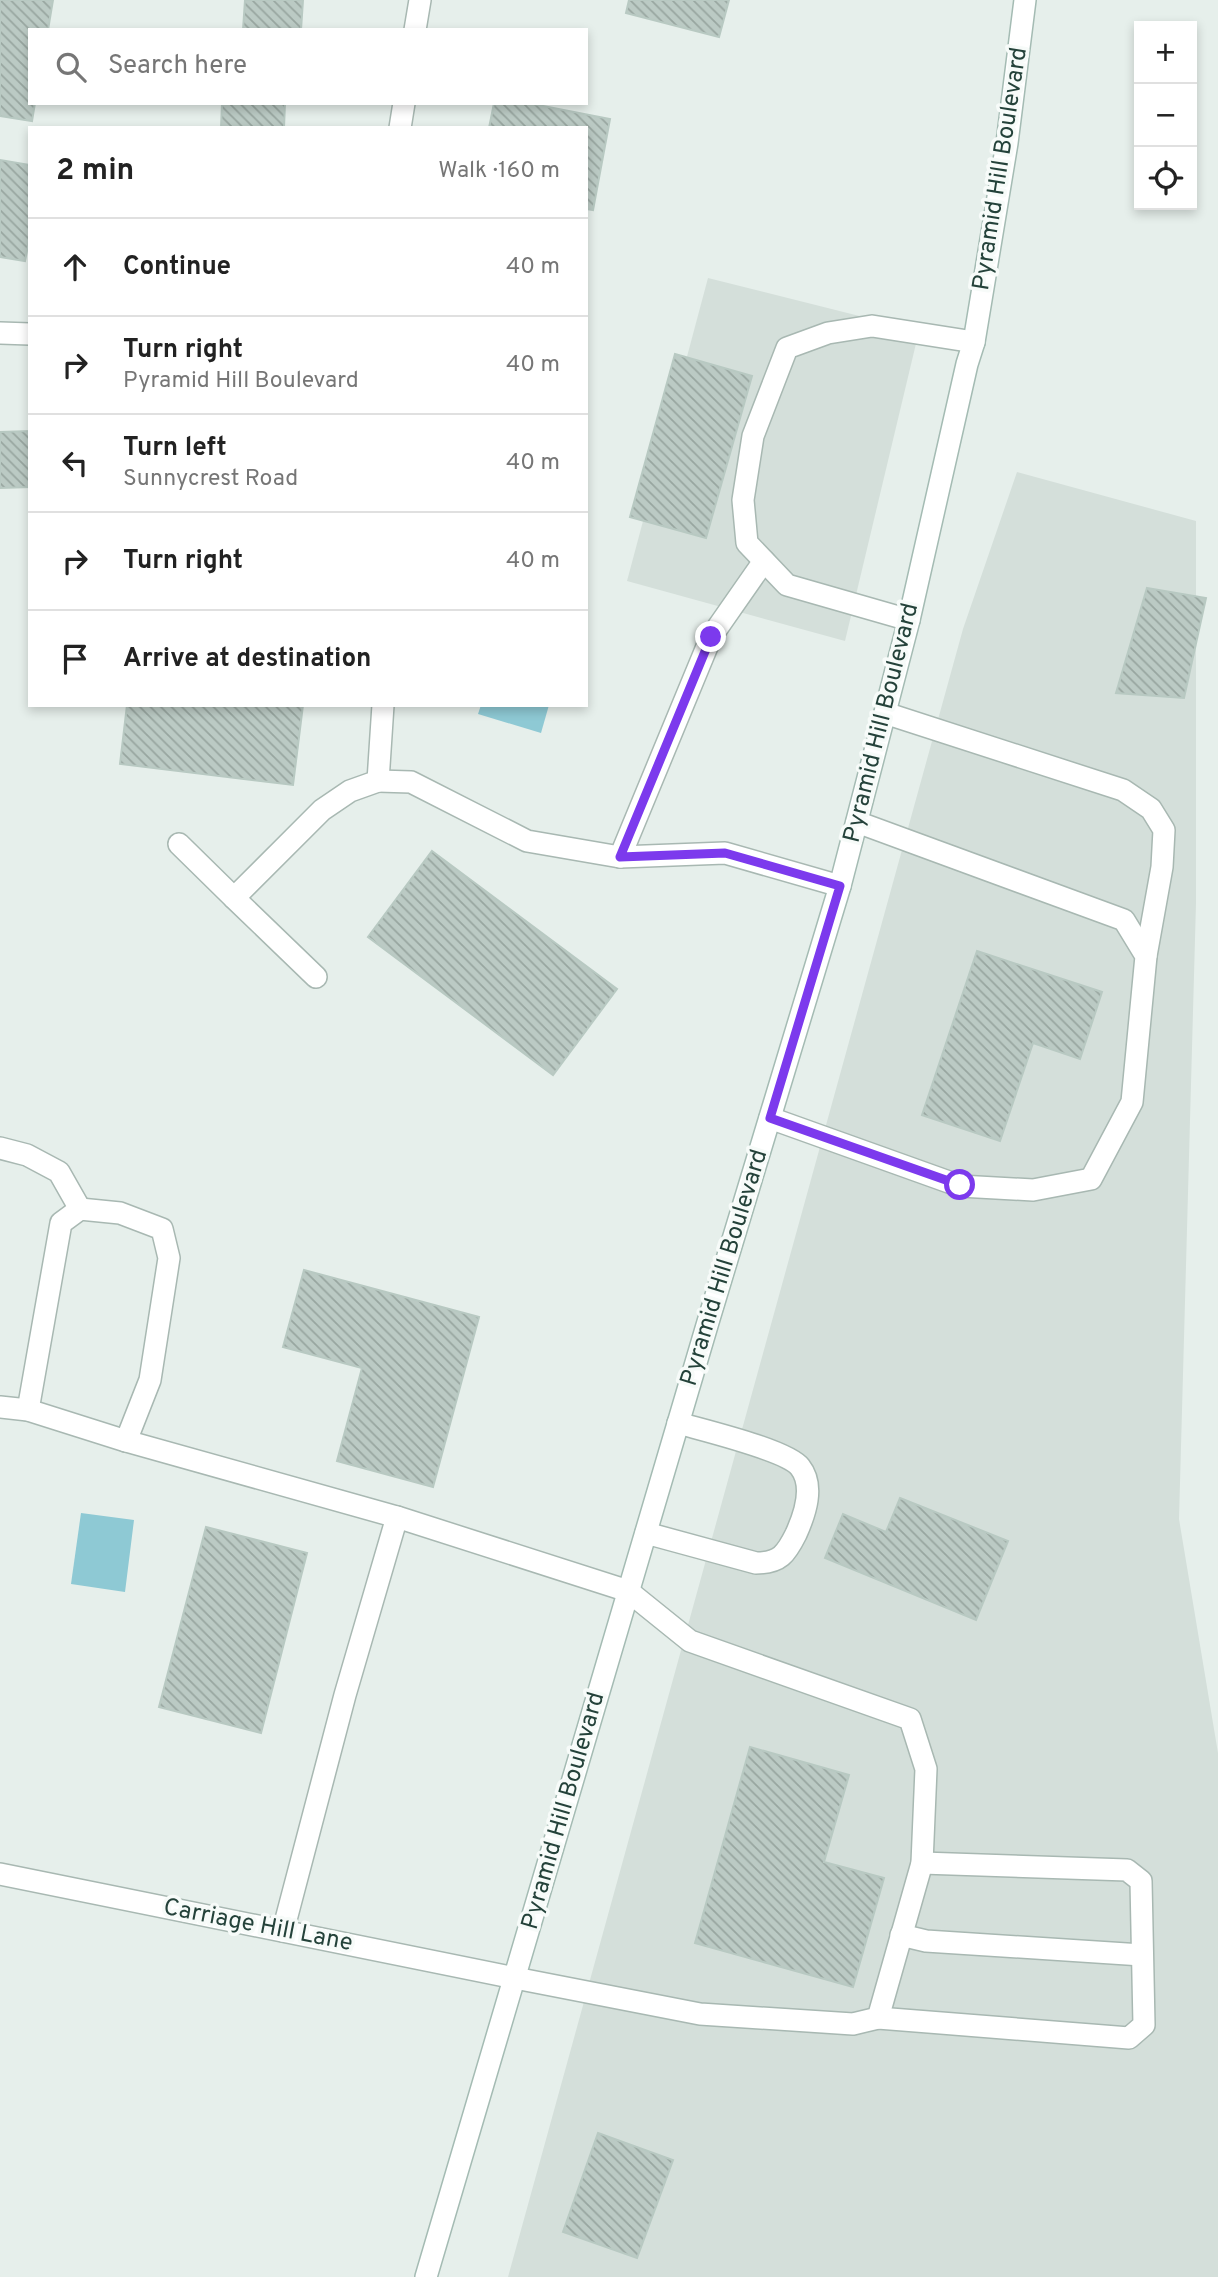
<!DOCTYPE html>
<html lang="en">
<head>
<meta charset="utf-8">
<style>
  body { margin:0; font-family:Overpass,sans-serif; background:#f6f6f6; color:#222 }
  .controls { position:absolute; right:21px; top:21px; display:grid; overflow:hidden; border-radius:0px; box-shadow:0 4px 10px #0003 }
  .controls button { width:63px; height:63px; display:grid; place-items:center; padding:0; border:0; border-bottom:2px solid #e0e0e0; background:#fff; color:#222; font:35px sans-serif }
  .stop { position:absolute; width:21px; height:21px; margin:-16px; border:5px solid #7c3aed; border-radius:50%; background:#fff }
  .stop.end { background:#7c3aed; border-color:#fff; box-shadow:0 2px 7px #0008 }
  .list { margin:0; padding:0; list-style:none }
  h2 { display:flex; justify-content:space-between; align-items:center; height:91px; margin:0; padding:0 28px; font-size:30px }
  h2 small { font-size:23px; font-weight:400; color:#767676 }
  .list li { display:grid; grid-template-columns:46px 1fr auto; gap:21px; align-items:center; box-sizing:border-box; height:98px; padding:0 28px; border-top:2px solid #e0e0e0 }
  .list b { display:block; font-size:26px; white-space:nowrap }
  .list p { margin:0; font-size:23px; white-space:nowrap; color:#767676 }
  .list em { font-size:23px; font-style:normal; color:#767676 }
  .icon { flex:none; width:38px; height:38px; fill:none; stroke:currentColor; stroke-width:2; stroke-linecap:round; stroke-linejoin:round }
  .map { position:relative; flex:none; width:1218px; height:2277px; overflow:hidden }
  .search { position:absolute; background:#fff; box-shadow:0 4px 10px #0003; left:28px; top:28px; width:560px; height:77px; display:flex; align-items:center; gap:18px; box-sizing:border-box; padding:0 24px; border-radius:0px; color:#767676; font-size:26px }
  .panel { position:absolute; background:#fff; box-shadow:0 4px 10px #0003; left:28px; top:126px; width:560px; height:581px; border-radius:0px }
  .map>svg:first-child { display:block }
  .built { fill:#d4dfda }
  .water { fill:#8ec9d4 }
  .building { fill:url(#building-back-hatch); stroke:#b8c9c2; stroke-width:2 }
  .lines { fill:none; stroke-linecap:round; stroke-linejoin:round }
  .lane-casing { stroke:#a8b8b2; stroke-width:24 }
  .street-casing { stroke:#a8b8b2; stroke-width:24 }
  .secondary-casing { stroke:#a4bbb3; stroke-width:24 }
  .lane { stroke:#fff; stroke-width:21 }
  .street { stroke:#fff; stroke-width:21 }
  .secondary { stroke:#fff; stroke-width:21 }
  .route { stroke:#7c3aed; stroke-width:9 }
  .labels { text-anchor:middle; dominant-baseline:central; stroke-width:7; stroke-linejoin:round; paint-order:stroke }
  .street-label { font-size:24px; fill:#24423a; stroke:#f7fbf9 }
</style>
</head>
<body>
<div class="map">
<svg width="1218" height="2277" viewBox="0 0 1218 2277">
  <defs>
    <pattern id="building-back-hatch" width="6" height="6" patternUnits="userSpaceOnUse" patternTransform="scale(1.75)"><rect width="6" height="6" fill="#bbcac4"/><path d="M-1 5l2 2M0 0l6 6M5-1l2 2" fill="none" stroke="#98a6a0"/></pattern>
  </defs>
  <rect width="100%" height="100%" fill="#e6efeb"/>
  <g class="built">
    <polygon points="708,278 919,331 845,641 627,581"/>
    <polygon points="1017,472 1196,521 1196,903 1179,1519 1218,1753 1218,2277 508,2277 963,629"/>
  </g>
  <g class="water">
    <polygon points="481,705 549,705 541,733 478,714"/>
    <polygon points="81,1513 134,1520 125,1592 71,1584"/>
  </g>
  <g class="building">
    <polygon points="0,0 53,0 48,30 30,30 30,103 35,103 32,121 0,116"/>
    <polygon points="245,0 303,0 301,30 243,30"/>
    <polygon points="629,0 729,0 719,37 626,13"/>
    <polygon points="222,103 285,103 284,128 221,128"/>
    <polygon points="494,103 528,103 610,119 593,210 586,209 586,128 489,128"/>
    <polygon points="0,160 30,165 30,236 25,261 0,257"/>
    <polygon points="675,354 752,376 706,538 630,517"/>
    <polygon points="30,431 30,487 0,488 0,432"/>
    <polygon points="1147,588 1206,598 1184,698 1116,693"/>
    <polygon points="127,705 303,705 293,785 120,764"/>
    <polygon points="432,851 617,989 553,1075 368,937"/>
    <polygon points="977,951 1102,992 1080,1059 1033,1043 1000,1141 922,1115"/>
    <polygon points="304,1270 479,1317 433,1487 337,1461 362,1368 283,1347"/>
    <polygon points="900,1498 1008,1541 976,1620 825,1558 843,1514 886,1532"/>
    <polygon points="206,1527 307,1553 261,1733 159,1707"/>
    <polygon points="750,1747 849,1775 824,1862 884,1878 853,1987 695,1943"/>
    <polygon points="598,2133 673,2160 637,2258 563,2232"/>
  </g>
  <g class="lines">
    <g class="lane-casing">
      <g id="lane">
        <polyline points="909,620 787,585 747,543 743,500 753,436 787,348 828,333 872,326 974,342"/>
        <polyline points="885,713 1123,790 1151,809 1164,830 1162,867 1146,956"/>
        <polyline points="179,844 234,898 322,810 350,791 378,781 383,705"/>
        <polyline points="620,857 711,637 764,561"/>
        <polyline points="234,898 316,977"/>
        <polyline points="770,1118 960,1186 1033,1190 1091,1179 1132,1102 1146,956 1124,920 857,822"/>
        <polyline points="0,1148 27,1155 59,1172 80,1209"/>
        <polyline points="0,1407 28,1410 126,1441 397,1517 628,1591 690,1641 910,1719 926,1769 922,1863 878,2018 853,2024 700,2014 515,1978"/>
        <polyline points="28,1410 61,1223 80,1209 120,1213 162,1229 169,1258 150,1380 126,1441"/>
        <path d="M646,1533l110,30c24,0 30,-9 40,-29 9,-20 19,-48 4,-67 -13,-17 -98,-37 -122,-44"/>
        <polyline points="283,1931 345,1695 397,1517"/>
        <polyline points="901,1935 926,1941 1142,1955"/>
        <polyline points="878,2018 1129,2038 1144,2025 1141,1881 1127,1870 922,1863"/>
      </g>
    </g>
    <g class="street-casing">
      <g id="street">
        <polyline points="415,30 420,0"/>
        <polyline points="400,128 404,103"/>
        <polyline points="0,333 30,334"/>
        <polyline points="378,781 411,782 527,841 620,857 725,853 840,886"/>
        <polyline points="0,1874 515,1978"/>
      </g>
    </g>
    <g class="secondary-casing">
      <polyline id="secondary" points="426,2277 708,1322 840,886 909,620 967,364 974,342 1007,143 1025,0"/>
    </g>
    <use href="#lane" class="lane"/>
    <use href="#street" class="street"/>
    <use href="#secondary" class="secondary"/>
  </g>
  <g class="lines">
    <polyline class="route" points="711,637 620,857 725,853 840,886 770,1118 960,1185"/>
  </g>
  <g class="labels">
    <g class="street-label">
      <text transform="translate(1001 169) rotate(-81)">Pyramid Hill Boulevard</text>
      <text transform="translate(882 723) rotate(-76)">Pyramid Hill Boulevard</text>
      <text transform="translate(725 1268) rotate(-73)">Pyramid Hill Boulevard</text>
      <text transform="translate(564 1811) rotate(-74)">Pyramid Hill Boulevard</text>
      <text transform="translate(258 1926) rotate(11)">Carriage Hill Lane</text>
    </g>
  </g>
</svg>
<div class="controls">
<button>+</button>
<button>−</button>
<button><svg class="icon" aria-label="locate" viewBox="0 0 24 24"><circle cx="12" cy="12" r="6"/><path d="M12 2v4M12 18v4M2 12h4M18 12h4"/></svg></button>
</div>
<div class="stop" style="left:960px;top:1185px"></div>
<div class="stop end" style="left:711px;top:637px"></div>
<div class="search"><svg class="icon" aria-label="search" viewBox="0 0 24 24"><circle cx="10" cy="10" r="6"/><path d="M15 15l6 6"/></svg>Search here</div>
<section class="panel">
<h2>2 min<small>Walk · 160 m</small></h2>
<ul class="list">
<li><svg class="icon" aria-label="ahead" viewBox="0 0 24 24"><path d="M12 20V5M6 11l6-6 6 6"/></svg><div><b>Continue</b></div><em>40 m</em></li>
<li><svg class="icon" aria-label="right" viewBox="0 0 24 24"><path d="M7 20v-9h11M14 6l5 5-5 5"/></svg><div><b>Turn right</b><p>Pyramid Hill Boulevard</p></div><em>40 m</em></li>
<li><svg class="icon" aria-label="left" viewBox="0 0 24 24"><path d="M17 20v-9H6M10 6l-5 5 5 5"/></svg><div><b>Turn left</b><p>Sunnycrest Road</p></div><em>40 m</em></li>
<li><svg class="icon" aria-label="right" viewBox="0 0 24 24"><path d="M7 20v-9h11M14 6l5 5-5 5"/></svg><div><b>Turn right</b></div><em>40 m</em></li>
<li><svg class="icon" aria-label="arrive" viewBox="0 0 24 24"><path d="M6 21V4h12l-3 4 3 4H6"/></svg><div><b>Arrive at destination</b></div></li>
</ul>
</section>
</div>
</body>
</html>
